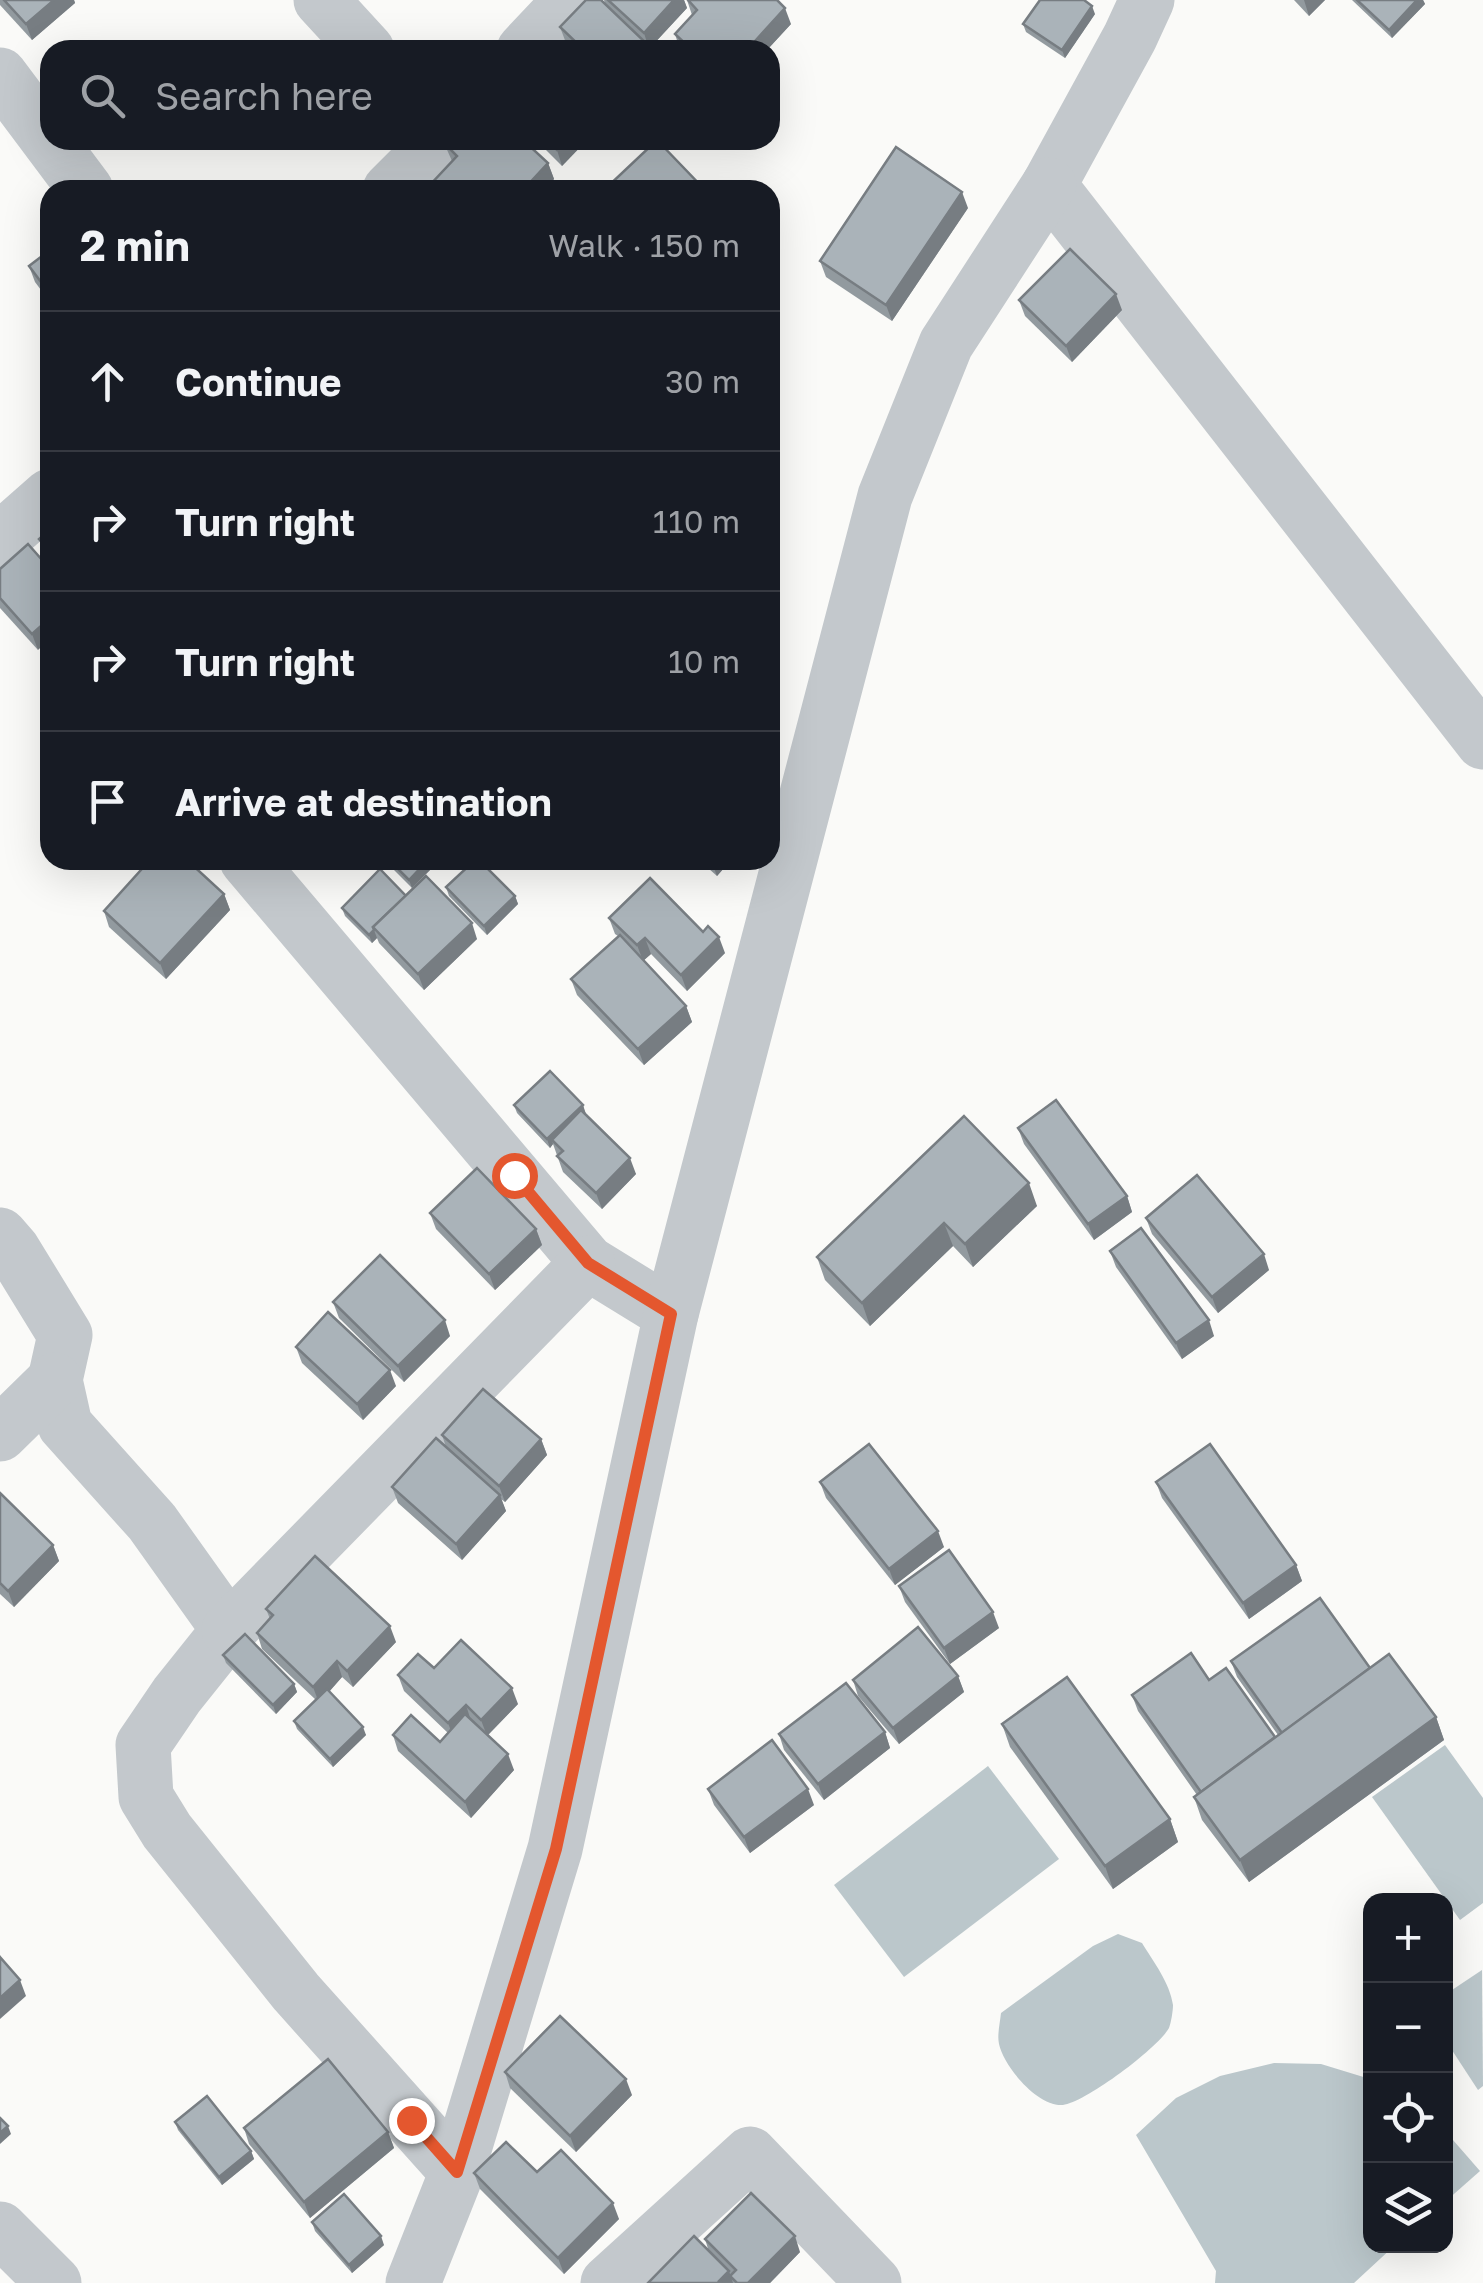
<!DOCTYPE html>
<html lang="en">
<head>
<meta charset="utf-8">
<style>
  body { margin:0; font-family:"Golos Text",sans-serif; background:#242831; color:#f1f3f6 }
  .controls { position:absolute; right:30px; bottom:30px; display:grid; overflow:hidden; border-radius:20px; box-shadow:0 10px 40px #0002 }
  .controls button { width:90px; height:90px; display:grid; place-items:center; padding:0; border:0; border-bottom:2px solid #363941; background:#171b24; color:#f1f3f6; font:50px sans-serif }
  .stop { position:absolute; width:30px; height:30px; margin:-22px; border:8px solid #e4572e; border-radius:50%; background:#fff }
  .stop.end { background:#e4572e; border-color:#fff; box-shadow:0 2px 10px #0008 }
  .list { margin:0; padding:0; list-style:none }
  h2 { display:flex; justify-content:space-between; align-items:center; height:130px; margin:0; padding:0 40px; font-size:42px }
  h2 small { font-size:32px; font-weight:400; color:#9ea1a6 }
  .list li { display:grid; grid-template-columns:65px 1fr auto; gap:30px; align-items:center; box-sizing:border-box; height:140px; padding:0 40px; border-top:2px solid #363941 }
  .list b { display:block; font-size:38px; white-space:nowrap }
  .list em { font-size:32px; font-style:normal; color:#9ea1a6 }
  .icon { flex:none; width:55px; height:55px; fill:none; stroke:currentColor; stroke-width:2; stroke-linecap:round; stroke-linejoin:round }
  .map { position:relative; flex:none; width:1483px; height:2283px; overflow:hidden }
  .search { position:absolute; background:#171b24; box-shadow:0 10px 40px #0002; left:40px; top:40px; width:740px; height:110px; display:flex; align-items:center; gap:25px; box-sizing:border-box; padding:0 35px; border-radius:30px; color:#9ea1a6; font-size:38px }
  .panel { position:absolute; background:#171b24; box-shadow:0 10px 40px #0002; left:40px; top:180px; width:740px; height:690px; border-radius:30px }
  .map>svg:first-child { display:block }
  .water { fill:#bbc7cb }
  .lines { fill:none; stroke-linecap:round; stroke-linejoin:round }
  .minor { stroke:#c3c8cc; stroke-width:55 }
  .wall { fill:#929a9f }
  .shaded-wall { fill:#777d82 }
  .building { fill:#aab3b9; stroke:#777d82; stroke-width:2.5 }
  .route { stroke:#e4572e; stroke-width:12 }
</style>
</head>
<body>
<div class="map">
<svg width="1483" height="2283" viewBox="0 0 1483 2283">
  <rect width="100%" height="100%" fill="#fafaf8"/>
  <g class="water">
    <polygon points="1445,1745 1483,1798 1483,1903 1460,1920 1372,1797"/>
    <polygon points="988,1766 1059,1859 904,1977 834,1885"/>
    <path d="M1118,1934l24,9c11,18 28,40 31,62 0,6 -2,18 -4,23 -11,20 -83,74 -106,77 -25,2 -59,-38 -64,-61 -2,-9 1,-21 2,-31l92,-67z"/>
    <polygon points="1482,1970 1483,2086 1478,2090 1446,2041 1446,1994"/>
    <polygon points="1274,2063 1321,2064 1370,2079 1370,2246 1394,2246 1354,2283 1215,2283 1216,2271 1136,2135 1176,2098 1220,2076"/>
    <polygon points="1446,2132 1480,2171 1446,2201"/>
  </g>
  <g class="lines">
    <g class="minor">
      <polyline points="321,0 367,50"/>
      <polyline points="1147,0 1130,37 1049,185 1483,742"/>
      <polyline points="524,50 571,0"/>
      <polyline points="0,75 86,190"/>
      <polyline points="390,190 440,140"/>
      <polyline points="0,540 50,496"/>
      <polyline points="247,860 588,1263 671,1314"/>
      <polyline points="0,1235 13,1250 65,1335 55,1380 65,1425 152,1522 229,1630 177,1695 143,1745 146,1797 167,1831 296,1992 457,2172"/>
      <polyline points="0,1434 55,1380"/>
      <polyline points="229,1630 588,1263"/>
      <polyline points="0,2229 54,2283"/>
      <polyline points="413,2283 457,2172 555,1849 671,1314 885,496 946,344 1049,185"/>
      <polyline points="608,2283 750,2154 874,2283"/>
    </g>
  </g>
  <g class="wall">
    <polygon points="0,0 74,0 75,3 32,40 0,5"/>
    <polygon points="604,0 684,0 687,8 649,49 648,47 649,50 574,50 566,43 560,27 605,4"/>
    <polygon points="687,0 791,24 767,50 680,50 675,34 692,15"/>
    <polygon points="1294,0 1325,0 1309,16"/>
    <polygon points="1352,0 1423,0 1425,4 1392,38"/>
    <polygon points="1095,14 1065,58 1026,32 1023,24"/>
    <polygon points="536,140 587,140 562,166"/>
    <polygon points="444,143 548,163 554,179 544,190 430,190 429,186 452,161"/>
    <polygon points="968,208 892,321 826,277 820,261"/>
    <polygon points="50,250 50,302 35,282 29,266"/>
    <polygon points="1019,300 1122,310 1072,362 1025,316"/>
    <polygon points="50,529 50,556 42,547 39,539"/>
    <polygon points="28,544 38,650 0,608 0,569"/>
    <polygon points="384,860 440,860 412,888"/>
    <polygon points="699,860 731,860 717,876"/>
    <polygon points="446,887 515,896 518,904 487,935 449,896"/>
    <polygon points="224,894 230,910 166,979 109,927 104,911"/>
    <polygon points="406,896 477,939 424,990 379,943 377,938 372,943 345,916 342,908"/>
    <polygon points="609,918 725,953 687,991 651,954 644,960 686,1006 692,1022 644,1065 577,995 571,979 618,936 615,934"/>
    <polygon points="514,1105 583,1105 585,1114 636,1174 602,1209 563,1172 553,1144 550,1148 517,1113"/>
    <polygon points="964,1116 1037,1206 973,1267 953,1246 870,1326 825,1280 817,1257"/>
    <polygon points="1018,1128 1127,1196 1132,1212 1094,1240 1024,1144"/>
    <polygon points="430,1213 536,1229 542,1245 495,1290 436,1229"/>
    <polygon points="1146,1218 1269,1270 1218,1313 1152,1234"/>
    <polygon points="1110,1251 1214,1336 1182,1359 1116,1267"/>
    <polygon points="333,1302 450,1336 404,1382 339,1318"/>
    <polygon points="296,1347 396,1386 363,1420 302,1363"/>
    <polygon points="442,1435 541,1439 547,1455 505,1502 501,1499 506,1511 462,1560 398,1503 392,1487 446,1447"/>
    <polygon points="820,1482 944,1547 895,1585 826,1498"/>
    <polygon points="1156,1482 1296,1565 1302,1581 1249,1619 1162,1498"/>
    <polygon points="0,1493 53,1545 59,1561 14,1607 0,1594"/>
    <polygon points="899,1586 999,1628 950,1664 905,1602"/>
    <polygon points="266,1609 396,1642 353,1687 342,1677 329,1692 366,1735 333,1767 297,1729 294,1721 316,1700 262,1649 257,1633 270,1619"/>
    <polygon points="223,1655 294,1684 297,1692 276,1714 226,1663"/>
    <polygon points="1231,1661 1370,1668 1436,1717 1444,1740 1249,1882 1202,1820 1194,1797 1197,1795 1138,1711 1132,1695 1209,1680 1275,1737 1278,1735 1237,1677"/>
    <polygon points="434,1668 518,1704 488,1735 514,1770 471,1818 398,1751 393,1735 440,1742 448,1733 404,1691 398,1675"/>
    <polygon points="958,1676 964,1692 899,1744 858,1696 853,1680"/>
    <polygon points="1002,1724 1170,1819 1178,1842 1113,1889 1010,1747"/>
    <polygon points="885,1732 890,1748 824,1800 784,1750 779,1734"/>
    <polygon points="708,1789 814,1805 750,1853 714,1805"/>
    <polygon points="505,2072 632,2095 576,2152 510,2088"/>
    <polygon points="175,2122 251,2151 254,2159 222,2185 178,2130"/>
    <polygon points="244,2128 388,2132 394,2148 310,2218 249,2144"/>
    <polygon points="537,2172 619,2219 564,2274 480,2189 474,2173"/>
    <polygon points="312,2222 384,2245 352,2273 315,2231"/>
    <polygon points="705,2239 800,2252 770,2283 648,2283 709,2252"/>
  </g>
  <g class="shaded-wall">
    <polygon points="54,0 74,0 75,3 32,40 26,24"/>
    <polygon points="674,0 684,0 687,8 649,49 644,33"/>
    <polygon points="1304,0 1325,0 1309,16"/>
    <polygon points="1417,0 1423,0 1425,4 1392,38 1389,30"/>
    <polygon points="1092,6 1095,14 1065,58 1062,50"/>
    <polygon points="785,8 791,24 767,50 747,50"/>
    <polygon points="566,140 587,140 562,166 557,150"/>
    <polygon points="548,163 554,179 544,190 523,190"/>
    <polygon points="486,182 489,190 479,190"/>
    <polygon points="962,192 968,208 892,321 886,305"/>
    <polygon points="1116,294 1122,310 1072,362 1066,346"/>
    <polygon points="50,618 50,639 38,650 32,634"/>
    <polygon points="428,860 440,860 412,888 409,880"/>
    <polygon points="711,860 731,860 717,876"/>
    <polygon points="224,894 230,910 166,979 160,963"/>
    <polygon points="515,896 518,904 487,935 484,926"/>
    <polygon points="472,923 477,939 424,990 418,974"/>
    <polygon points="374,930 377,938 372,943 369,935"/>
    <polygon points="719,937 725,953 687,991 681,975"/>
    <polygon points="645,938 651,954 643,961 637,945"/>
    <polygon points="686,1006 692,1022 644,1065 638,1049"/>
    <polygon points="583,1105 586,1114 555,1143 552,1140 553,1144 550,1148 547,1139"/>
    <polygon points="630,1158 636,1174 602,1209 596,1193"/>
    <polygon points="1029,1183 1037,1206 973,1267 965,1244"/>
    <polygon points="1127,1196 1132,1212 1094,1240 1088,1224"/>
    <polygon points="944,1223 953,1246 870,1326 862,1303"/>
    <polygon points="536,1229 542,1245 495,1290 489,1274"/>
    <polygon points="1264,1254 1269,1270 1218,1313 1212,1297"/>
    <polygon points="445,1320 450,1336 404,1382 398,1366"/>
    <polygon points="1209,1320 1214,1336 1182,1359 1176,1343"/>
    <polygon points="390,1370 396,1386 363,1420 357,1404"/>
    <polygon points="541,1439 547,1455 505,1502 499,1486"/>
    <polygon points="500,1495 506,1511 462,1560 456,1544"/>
    <polygon points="938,1531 944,1547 895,1585 889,1569"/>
    <polygon points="53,1545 59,1561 14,1607 8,1591"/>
    <polygon points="1296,1565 1302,1581 1249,1619 1243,1603"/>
    <polygon points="993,1612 999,1628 950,1664 944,1648"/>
    <polygon points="390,1626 396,1642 353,1687 347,1671"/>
    <polygon points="337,1661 342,1677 319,1703 313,1687"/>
    <polygon points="958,1676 964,1692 899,1744 893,1728"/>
    <polygon points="294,1684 297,1692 276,1714 273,1705"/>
    <polygon points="512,1688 518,1704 487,1736 481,1720"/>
    <polygon points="466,1705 471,1721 454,1739 448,1723"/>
    <polygon points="1436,1717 1444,1740 1249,1882 1240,1860"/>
    <polygon points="363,1727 366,1735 333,1767 330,1759"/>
    <polygon points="885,1732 890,1748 824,1800 818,1784"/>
    <polygon points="508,1754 514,1770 471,1818 465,1802"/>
    <polygon points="808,1789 814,1805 750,1853 744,1837"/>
    <polygon points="1170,1819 1178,1842 1113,1889 1105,1866"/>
    <polygon points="20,1980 26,1996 0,2019 0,1998"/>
    <polygon points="626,2079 632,2095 576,2152 570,2136"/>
    <polygon points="8,2126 11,2134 0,2144 0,2133"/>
    <polygon points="388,2132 394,2148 310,2218 304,2202"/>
    <polygon points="251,2151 254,2159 222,2185 219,2177"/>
    <polygon points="613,2203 619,2219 564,2274 558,2258"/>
    <polygon points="381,2236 384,2245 352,2273 349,2265"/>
    <polygon points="795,2236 800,2252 770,2283 748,2283"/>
    <polygon points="729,2271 733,2283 720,2283 719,2281"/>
  </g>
  <g class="building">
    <polygon points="4,0 54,0 26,24"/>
    <polygon points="586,0 601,0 646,43 640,50 584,50 560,27"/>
    <polygon points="608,0 674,0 644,33"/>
    <polygon points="688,0 777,0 785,8 747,50 692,50 675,34 697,10"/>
    <polygon points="1040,0 1084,0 1092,6 1062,50 1023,24"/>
    <polygon points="1357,0 1417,0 1389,30"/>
    <polygon points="553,42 562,50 545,50"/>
    <polygon points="447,140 523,140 548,163 523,190 495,190 486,182 479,190 433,190 429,186 457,156 444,143"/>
    <polygon points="547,140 566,140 557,150"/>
    <polygon points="657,140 705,190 604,190"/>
    <polygon points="896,147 962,192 886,305 820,261"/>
    <polygon points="1070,249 1116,294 1066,346 1019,300"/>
    <polygon points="50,250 50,294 29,266"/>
    <polygon points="50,529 50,551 39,539"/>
    <polygon points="28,544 50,569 50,618 32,634 0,598 0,569"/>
    <polygon points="150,860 187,860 224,894 160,963 104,911"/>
    <polygon points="389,860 428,860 409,880"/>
    <polygon points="475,860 479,860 515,896 484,926 446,887"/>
    <polygon points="380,869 406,896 373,927 374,930 369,935 342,908"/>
    <polygon points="426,876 472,923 418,974 373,927"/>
    <polygon points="650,878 703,932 708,926 719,937 681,975 645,938 637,945 609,918"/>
    <polygon points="620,935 686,1006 638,1049 571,979"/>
    <polygon points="550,1071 583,1105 547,1139 514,1105"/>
    <polygon points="1056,1100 1127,1196 1088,1224 1018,1128"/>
    <polygon points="581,1110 630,1158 596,1193 557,1156 563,1151 552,1140"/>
    <polygon points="964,1116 1029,1183 965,1244 944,1223 862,1303 817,1257"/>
    <polygon points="477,1168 536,1229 489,1274 430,1213"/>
    <polygon points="1197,1175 1264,1254 1212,1297 1146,1218"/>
    <polygon points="1141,1228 1209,1320 1176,1343 1110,1251"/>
    <polygon points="380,1255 445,1320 398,1366 333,1302"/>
    <polygon points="328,1312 390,1370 357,1404 296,1347"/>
    <polygon points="483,1389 541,1439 499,1486 442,1435"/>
    <polygon points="436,1438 500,1495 456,1544 392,1487"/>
    <polygon points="869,1444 938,1531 889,1569 820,1482"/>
    <polygon points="1210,1444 1296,1565 1243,1603 1156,1482"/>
    <polygon points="0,1493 53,1545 8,1591 0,1583"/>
    <polygon points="949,1550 993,1612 944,1648 899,1586"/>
    <polygon points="315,1556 390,1626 347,1671 337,1661 313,1687 257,1633 273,1615 266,1609"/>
    <polygon points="1320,1598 1370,1668 1282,1733 1231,1661"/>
    <polygon points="918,1627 958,1676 893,1728 853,1680"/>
    <polygon points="245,1634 294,1684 273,1705 223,1655"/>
    <polygon points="461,1640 512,1688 481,1720 466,1705 448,1723 398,1675 418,1654 434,1668"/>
    <polygon points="1191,1653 1209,1680 1226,1668 1275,1737 1201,1792 1132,1695"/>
    <polygon points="1389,1654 1436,1717 1240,1860 1194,1797"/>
    <polygon points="1067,1677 1170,1819 1105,1866 1002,1724"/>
    <polygon points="846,1683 885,1732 818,1784 779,1734"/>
    <polygon points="327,1689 363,1727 330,1759 294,1721"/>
    <polygon points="465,1714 508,1754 465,1802 393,1735 411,1715 440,1742"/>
    <polygon points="772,1740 808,1789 744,1837 708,1789"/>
    <polygon points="0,1957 20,1980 0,1998"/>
    <polygon points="560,2016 626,2079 570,2136 505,2072"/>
    <polygon points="328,2059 388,2132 304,2202 244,2128"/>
    <polygon points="207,2096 251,2151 219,2177 175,2122"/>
    <polygon points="0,2118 8,2126 0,2133"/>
    <polygon points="506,2142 537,2172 561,2150 613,2203 558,2258 474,2173"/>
    <polygon points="751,2193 795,2236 748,2283 737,2283 730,2276 736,2270 705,2239"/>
    <polygon points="344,2194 381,2236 349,2265 312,2222"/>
    <polygon points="694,2236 729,2271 719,2281 722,2283 648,2283"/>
  </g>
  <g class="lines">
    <polyline class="route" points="411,2120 457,2172 556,1849 671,1314 588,1263 514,1175"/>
  </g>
</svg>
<div class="controls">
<button>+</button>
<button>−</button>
<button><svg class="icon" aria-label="locate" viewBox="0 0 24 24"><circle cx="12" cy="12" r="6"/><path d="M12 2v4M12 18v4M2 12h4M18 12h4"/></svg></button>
<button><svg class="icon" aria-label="layers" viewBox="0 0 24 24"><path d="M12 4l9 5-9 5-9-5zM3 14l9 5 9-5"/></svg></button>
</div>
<div class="stop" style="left:514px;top:1175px"></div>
<div class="stop end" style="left:411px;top:2120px"></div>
<div class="search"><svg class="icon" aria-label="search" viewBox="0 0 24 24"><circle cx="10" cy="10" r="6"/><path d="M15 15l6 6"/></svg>Search here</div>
<section class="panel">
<h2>2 min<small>Walk · 150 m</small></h2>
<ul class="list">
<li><svg class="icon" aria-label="ahead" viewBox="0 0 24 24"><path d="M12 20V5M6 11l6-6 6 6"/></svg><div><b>Continue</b></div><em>30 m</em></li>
<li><svg class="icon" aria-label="right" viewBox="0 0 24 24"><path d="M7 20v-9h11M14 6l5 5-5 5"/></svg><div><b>Turn right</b></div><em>110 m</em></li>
<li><svg class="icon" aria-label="right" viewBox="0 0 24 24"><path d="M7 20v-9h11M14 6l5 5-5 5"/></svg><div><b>Turn right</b></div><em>10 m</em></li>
<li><svg class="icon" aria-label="arrive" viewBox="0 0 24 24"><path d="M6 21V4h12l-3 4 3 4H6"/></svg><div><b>Arrive at destination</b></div></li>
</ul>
</section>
</div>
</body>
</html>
